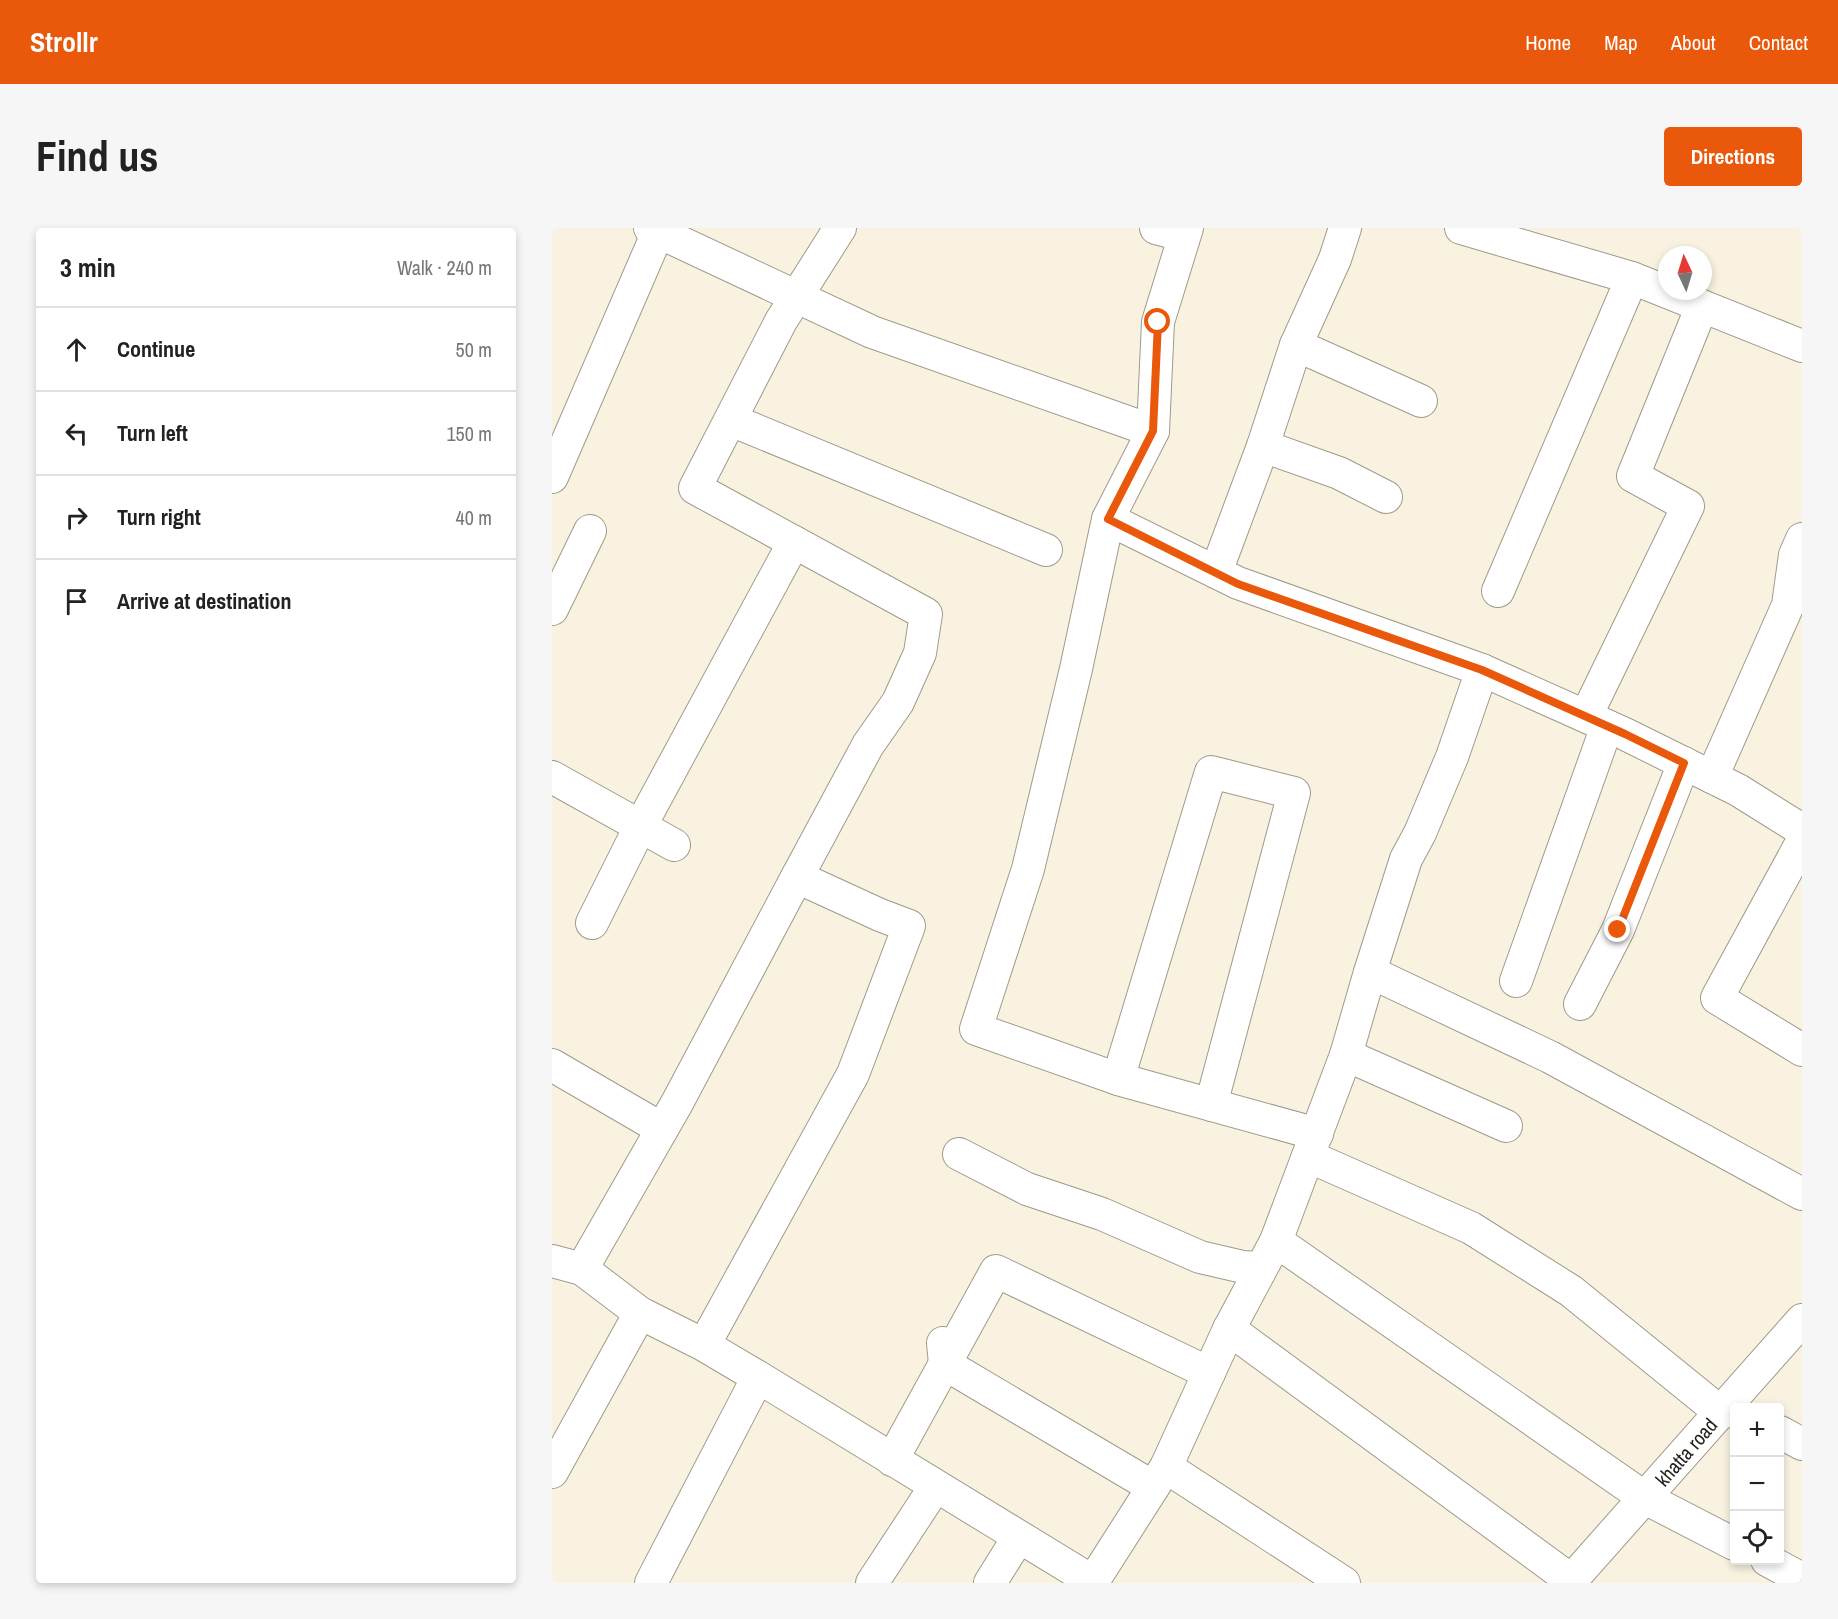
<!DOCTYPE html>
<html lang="en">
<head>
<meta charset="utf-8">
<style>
  body { margin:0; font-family:"Archivo Narrow",sans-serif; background:#f6f6f6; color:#222 }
  .controls { position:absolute; right:18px; bottom:18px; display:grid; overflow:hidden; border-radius:6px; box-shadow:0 3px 9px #0003 }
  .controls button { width:54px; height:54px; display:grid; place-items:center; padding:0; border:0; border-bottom:2px solid #e0e0e0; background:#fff; color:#222; font:30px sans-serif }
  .compass { position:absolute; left:1106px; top:18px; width:54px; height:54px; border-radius:50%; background:#fff; box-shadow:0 3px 9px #0003; rotate:356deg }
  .stop { position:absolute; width:18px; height:18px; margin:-14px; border:4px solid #ea580c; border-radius:50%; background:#fff }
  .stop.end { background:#ea580c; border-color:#fff; box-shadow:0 2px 6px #0008 }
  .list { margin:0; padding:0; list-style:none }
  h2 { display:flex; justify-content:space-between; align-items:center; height:78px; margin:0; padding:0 24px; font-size:26px }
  h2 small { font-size:20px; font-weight:400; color:#767676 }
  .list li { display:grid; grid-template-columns:39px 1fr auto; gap:18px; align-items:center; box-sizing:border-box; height:84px; padding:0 24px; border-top:2px solid #e0e0e0 }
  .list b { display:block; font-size:22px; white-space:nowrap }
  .list em { font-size:20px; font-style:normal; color:#767676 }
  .icon { flex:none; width:33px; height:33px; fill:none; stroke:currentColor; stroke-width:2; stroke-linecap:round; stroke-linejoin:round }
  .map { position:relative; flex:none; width:1250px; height:1355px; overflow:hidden; border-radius:6px }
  header { display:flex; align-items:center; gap:36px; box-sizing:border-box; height:84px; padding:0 30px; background:#ea580c; color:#fff }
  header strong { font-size:28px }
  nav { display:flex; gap:33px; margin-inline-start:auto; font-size:21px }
  .intro { display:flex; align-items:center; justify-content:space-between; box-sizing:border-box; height:144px; padding:0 36px }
  h1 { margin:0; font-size:42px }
  .button { padding:15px 27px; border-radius:6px; background:#ea580c; color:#fff; font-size:21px; font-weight:700 }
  main { display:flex; gap:36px; padding:0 36px }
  aside { flex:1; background:#fff; border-radius:6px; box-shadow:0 3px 9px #0003 }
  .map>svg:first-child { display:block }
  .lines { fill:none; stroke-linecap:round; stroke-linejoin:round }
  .minor-casing { stroke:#a09a8a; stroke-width:34 }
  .minor { stroke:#fff; stroke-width:32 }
  .route { stroke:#ea580c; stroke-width:8 }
  .labels { text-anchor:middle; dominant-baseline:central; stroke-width:6; stroke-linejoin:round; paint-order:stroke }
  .street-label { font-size:20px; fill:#27241e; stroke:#fff }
</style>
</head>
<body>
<header>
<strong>Strollr</strong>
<nav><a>Home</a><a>Map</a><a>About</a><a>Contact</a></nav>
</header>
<div class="intro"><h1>Find us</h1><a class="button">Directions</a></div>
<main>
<aside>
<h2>3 min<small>Walk · 240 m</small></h2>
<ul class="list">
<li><svg class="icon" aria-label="ahead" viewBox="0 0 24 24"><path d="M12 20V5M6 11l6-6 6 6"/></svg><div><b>Continue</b></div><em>50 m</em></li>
<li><svg class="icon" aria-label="left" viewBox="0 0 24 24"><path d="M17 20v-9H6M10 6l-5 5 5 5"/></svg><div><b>Turn left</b></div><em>150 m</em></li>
<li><svg class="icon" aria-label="right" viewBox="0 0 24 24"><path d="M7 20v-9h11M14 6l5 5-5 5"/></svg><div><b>Turn right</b></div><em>40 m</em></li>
<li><svg class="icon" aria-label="arrive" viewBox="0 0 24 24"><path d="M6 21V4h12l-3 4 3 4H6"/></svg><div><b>Arrive at destination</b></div></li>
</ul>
</aside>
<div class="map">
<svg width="1250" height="1355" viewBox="0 0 1250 1355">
  <rect width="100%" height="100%" fill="#f9f2e1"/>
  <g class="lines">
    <g class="minor-casing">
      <g id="minor">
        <polyline points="98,0 320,104 601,203 606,94 635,0"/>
        <polyline points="604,0 615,3"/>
        <polyline points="909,0 1080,50 946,363"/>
        <polyline points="1080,50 1250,118"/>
        <polyline points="744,117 869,173"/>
        <polyline points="179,192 494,322"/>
        <polyline points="711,218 787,245 834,269"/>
        <polyline points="0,249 106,4"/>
        <polyline points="556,291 601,203"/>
        <polyline points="664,344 711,218 744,117 783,31 793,0"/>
        <polyline points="0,381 38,303"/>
        <polyline points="1034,488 1136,278 1081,248 1150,78"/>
        <polyline points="0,549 122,617"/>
        <polyline points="1160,549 1236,377 1243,327 1250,311"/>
        <polyline points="1250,614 1165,770 1250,822"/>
        <polyline points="245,649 316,517 346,474 368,425 374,386 143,260 229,93 288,0"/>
        <polyline points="40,695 88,599 242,314"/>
        <polyline points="818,744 998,829 1250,966"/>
        <polyline points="964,753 1055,498"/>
        <polyline points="1028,776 1066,702 1132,535"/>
        <polyline points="794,827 954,898"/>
        <polyline points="0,837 110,901"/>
        <polyline points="566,851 424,801 476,641 524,441 556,291 686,355 930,442"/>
        <polyline points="659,877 742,565 659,544 566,851 765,906"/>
        <polyline points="407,926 475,961 550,986 648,1029 691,1039 709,1040"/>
        <polyline points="756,928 919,1000 1019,1063 1168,1184 1182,1183"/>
        <polyline points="724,1013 794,827 818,744 854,631 868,605 900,529 930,442 1073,506 1186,562 1250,602"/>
        <polyline points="0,1033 30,1041"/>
        <polyline points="677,1101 724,1013 1093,1270 1182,1316"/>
        <polyline points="391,1115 393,1136 601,1259"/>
        <polyline points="152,1117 88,1085 30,1041 125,875 245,649 328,687 357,698 301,846 152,1117 206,1149"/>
        <polyline points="1228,1204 1250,1216"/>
        <polyline points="340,1232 444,1043 657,1145"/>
        <polyline points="614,1239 792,1355"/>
        <polyline points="0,1244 88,1085"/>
        <polyline points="1215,1332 1250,1351"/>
        <polyline points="99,1355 206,1149 543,1355"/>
        <polyline points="320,1355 383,1259"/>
        <polyline points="438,1355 466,1310"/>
        <polyline points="540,1355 614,1239 677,1101 1020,1353"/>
        <polyline points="1017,1355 1250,1092"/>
      </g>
    </g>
    <use href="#minor" class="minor"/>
  </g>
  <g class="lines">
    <polyline class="route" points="606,94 601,203 556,291 686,356 930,442 1073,506 1132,535 1066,702"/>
  </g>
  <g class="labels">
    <g class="street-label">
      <text transform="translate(1134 1224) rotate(-49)">khatta road</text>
    </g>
  </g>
</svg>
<div class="controls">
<button>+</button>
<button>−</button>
<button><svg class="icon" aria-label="locate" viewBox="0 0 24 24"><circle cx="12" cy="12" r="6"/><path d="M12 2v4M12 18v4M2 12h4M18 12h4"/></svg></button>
</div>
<svg class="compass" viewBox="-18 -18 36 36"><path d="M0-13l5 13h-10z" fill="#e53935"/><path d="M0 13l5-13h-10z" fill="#767676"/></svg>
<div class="stop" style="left:606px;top:94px"></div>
<div class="stop end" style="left:1066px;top:702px"></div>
</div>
</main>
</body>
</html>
